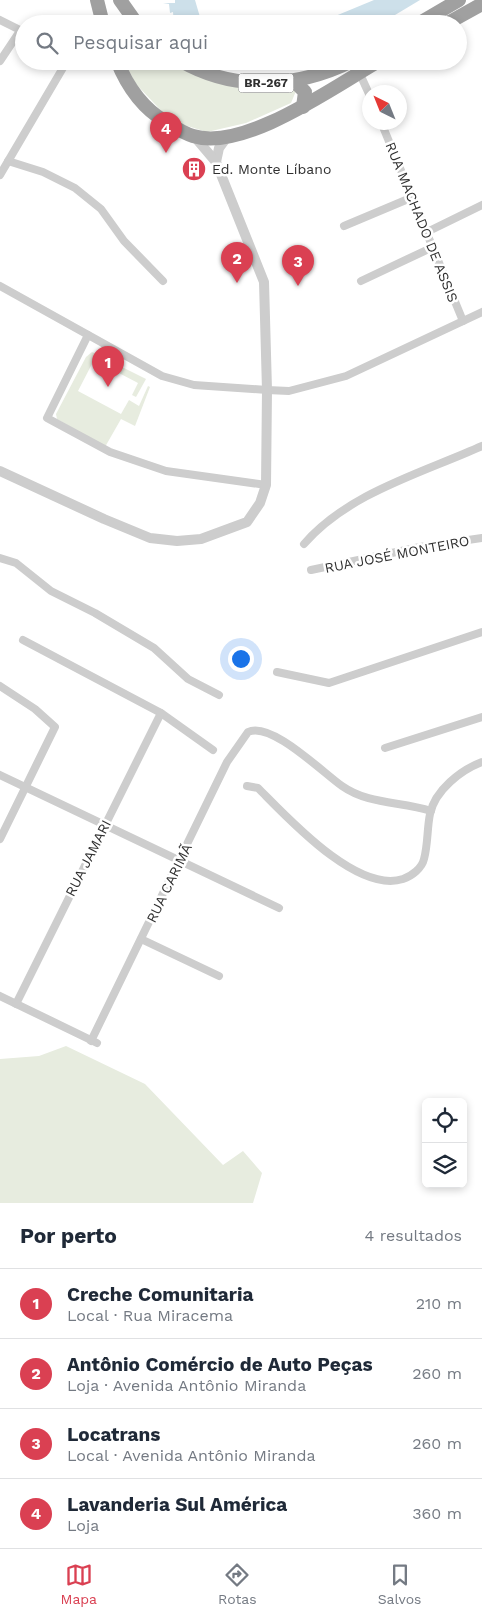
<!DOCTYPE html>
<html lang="pt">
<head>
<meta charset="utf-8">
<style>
  body { margin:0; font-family:"Work Sans",sans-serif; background:#f2f2f3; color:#1f2937 }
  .controls { position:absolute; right:15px; bottom:15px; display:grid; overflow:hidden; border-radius:8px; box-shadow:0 2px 8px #0003 }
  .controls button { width:45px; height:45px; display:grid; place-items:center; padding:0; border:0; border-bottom:1px solid #e0e1e3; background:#fff; color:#1f2937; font:25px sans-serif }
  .compass { position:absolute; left:362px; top:85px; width:45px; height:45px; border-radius:50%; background:#fff; box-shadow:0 2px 8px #0003; rotate:317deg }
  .you { position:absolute; left:240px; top:658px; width:18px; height:18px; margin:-12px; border:4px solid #fff; border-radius:50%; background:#1a73e8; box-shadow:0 0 0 8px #1a73e833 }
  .badge { display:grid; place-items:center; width:32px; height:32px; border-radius:50%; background:#da4052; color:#fff; font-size:16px; font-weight:700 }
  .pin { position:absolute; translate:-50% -41px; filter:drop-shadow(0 1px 2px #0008) }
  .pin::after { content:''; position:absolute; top:26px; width:18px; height:15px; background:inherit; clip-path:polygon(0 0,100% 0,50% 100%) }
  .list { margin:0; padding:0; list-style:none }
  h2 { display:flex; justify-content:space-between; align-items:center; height:65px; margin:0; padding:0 20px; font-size:21px }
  h2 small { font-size:16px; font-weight:400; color:#747a83 }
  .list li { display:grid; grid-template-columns:32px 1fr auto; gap:15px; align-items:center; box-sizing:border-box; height:70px; padding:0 20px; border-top:1px solid #e0e1e3 }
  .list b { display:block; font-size:19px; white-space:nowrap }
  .list p { margin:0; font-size:16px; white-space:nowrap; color:#747a83 }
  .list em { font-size:16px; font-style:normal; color:#747a83 }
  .icon { flex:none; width:28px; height:28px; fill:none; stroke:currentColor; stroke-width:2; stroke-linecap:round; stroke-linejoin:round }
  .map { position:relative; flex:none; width:482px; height:1203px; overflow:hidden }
  .search { position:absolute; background:#fff; box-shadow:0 2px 8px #0003; left:15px; right:15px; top:15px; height:55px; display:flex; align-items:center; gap:12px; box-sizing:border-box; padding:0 18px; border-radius:28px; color:#747a83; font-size:19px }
  .sheet { height:345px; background:#fff }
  nav { display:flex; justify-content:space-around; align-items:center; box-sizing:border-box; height:70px; border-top:1px solid #e0e1e3; background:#fff; font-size:14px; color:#747a83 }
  nav a { display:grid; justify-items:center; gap:2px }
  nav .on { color:#da4052 }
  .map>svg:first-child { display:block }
  .green { fill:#e7ecdf }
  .water { fill:#cde0ea }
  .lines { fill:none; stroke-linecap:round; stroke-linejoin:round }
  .minor { stroke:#cdcdcd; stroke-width:8 }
  .tertiary { stroke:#cdcdcd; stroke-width:10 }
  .trunk { stroke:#a0a0a0; stroke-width:14 }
  .labels { text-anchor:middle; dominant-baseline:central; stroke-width:5; stroke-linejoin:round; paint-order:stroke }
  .shield { fill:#fff; stroke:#6e6e6e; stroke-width:1 }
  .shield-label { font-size:12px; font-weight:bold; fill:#303030 }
  .poi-label { font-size:14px; fill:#303030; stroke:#fff; text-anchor:start }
  .street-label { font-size:14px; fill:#303030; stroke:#fff }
</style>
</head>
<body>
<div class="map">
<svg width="482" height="1203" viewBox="0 0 482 1203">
  <rect width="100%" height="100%" fill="#fff"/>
  <g class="green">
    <polygon points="124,61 173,61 176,64 291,85 296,91 291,103 246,123 207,132 171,121 135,83"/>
    <polygon points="92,352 146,379 136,397 132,395 138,383 94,360 78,391 121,414 129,400 139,406 148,386 150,387 135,426 121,419 105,447 57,419 56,414 86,357"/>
    <polygon points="66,1046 145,1084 223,1165 243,1151 262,1173 253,1203 0,1203 0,1059 39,1056"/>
  </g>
  <g class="water">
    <polygon points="175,0 195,0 202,24 174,24 173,12 170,13 169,4 163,3 175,3"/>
    <polygon points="374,0 420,0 380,24 316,24"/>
  </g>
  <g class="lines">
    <g class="minor">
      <polyline points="0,20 24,32"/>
      <polyline points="0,61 20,31"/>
      <polyline points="359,72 370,96"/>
      <polyline points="381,122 463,321"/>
      <polyline points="8,161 43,172 75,188 101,209 124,241 163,281"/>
      <polyline points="0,175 67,61"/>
      <polyline points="344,226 413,197"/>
      <polyline points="427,232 482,205"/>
      <polyline points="361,281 433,247"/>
      <polyline points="0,286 162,376 194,385 267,390 289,391 346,376 482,312"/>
      <polyline points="88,335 47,418 110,452 166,471 266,485"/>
      <path d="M304,544c44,-51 118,-71 178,-98"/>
      <polyline points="0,558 16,563 51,591 95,613 154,648 188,679 219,695"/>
      <polyline points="311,570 420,547 482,538"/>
      <polyline points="23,640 161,713 213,750"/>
      <polyline points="277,672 329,683 482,632"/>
      <polyline points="0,686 35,709 55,727 0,839"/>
      <polyline points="385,748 482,717"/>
      <polyline points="0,775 279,908"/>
      <path d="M247,786l11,2c30,30 99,106 145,91 9,-3 19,-11 21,-20 4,-14 3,-31 6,-45 5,-24 31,-44 52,-52"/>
      <polyline points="141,939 219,976"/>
      <polyline points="0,996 97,1043"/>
      <polyline points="16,1004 161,713"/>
      <path d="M91,1041l136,-279 21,-30c23,-11 74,40 94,54 27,19 59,15 89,25"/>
    </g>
    <g class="tertiary">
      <polyline points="216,162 219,148 227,137"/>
      <polyline points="0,471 104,519 150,538 177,541 201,539 247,522 260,503 266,485 267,390 264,282 216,162 194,136"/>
    </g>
    <g class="trunk">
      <polyline points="97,0 103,24"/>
      <polyline points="120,0 137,24"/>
      <polyline points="418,24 459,0"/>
      <polyline points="446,24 482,4"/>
      <path d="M117,61c10,25 25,47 49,61 8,5 17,11 27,14 51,16 142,-50 186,-75"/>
      <path d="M181,61c54,31 116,27 171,0"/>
      <polyline points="294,81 305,92 303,107"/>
    </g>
  </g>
  <defs>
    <g id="building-disc" transform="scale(1.25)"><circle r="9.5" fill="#da4052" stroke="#fff"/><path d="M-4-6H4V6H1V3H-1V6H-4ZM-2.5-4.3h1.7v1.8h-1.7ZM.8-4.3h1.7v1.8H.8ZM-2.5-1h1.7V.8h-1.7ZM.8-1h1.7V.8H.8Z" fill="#fff"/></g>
  </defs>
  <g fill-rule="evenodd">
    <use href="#building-disc" x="194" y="169"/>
  </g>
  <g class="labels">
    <rect class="shield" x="238.5" y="73.5" width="55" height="19" rx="4"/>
    <g class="shield-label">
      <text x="266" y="83">BR-267</text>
    </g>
    <g class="poi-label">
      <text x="212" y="169">Ed. Monte Líbano</text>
    </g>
    <g class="street-label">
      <text transform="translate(422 222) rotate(68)">RUA MACHADO DE ASSIS</text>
      <text transform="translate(397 554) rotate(-11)">RUA JOSÉ MONTEIRO</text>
      <text transform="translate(88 858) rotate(-63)">RUA JAMARI</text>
      <text transform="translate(169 883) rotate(-64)">RUA CARIMÃ</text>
    </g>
  </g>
</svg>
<div class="controls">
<button><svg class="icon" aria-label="locate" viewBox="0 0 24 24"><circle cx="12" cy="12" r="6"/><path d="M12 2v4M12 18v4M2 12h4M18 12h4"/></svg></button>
<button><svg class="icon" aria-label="layers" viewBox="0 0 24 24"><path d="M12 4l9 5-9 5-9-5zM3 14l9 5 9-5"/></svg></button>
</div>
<svg class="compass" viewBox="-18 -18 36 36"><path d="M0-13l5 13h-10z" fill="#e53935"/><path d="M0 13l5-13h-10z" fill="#747a83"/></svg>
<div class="you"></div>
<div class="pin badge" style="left:108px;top:387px">1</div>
<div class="pin badge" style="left:237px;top:283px">2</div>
<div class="pin badge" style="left:298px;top:286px">3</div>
<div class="pin badge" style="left:166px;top:153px">4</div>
<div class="search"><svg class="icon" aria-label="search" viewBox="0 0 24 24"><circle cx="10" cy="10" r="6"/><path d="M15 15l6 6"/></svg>Pesquisar aqui</div>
</div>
<section class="sheet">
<h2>Por perto<small>4 resultados</small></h2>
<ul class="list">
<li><span class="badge">1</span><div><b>Creche Comunitaria</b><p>Local · Rua Miracema</p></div><em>210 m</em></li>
<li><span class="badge">2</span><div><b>Antônio Comércio de Auto Peças</b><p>Loja · Avenida Antônio Miranda</p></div><em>260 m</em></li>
<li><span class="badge">3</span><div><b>Locatrans</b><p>Local · Avenida Antônio Miranda</p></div><em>260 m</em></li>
<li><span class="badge">4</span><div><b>Lavanderia Sul América</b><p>Loja</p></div><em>360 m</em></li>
</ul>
</section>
<nav>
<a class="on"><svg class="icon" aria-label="map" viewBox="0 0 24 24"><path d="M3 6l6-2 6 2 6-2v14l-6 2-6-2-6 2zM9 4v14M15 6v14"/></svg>Mapa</a>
<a><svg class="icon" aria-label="directions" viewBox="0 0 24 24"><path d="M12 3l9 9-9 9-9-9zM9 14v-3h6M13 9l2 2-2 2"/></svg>Rotas</a>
<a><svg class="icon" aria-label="saved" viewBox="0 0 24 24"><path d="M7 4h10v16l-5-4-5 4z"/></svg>Salvos</a>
</nav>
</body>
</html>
